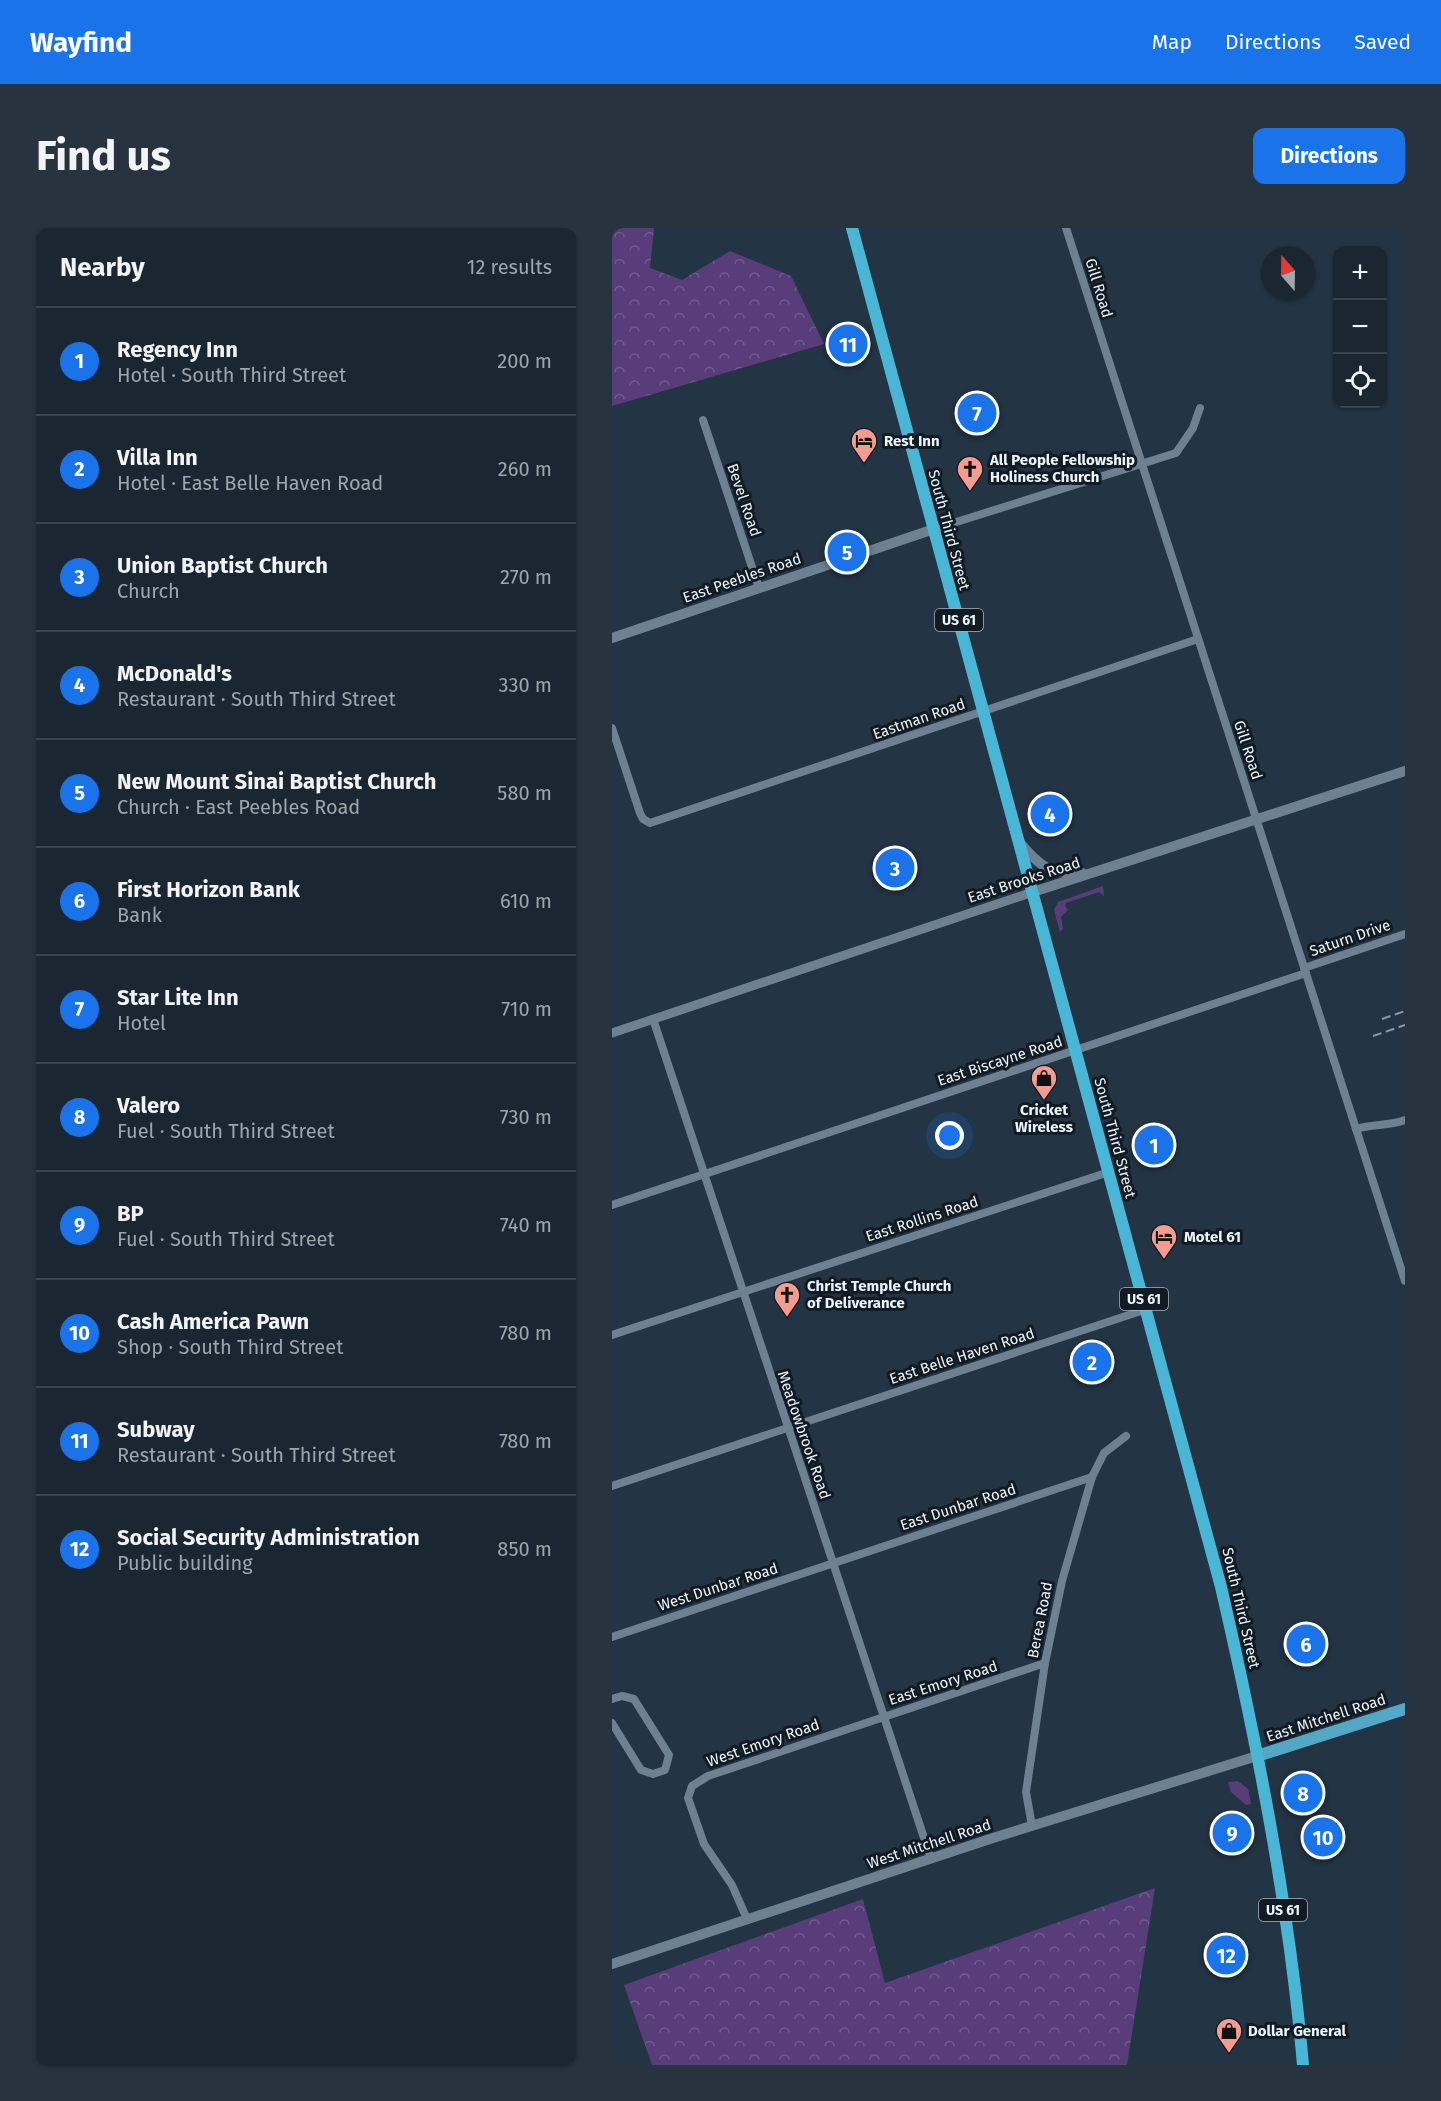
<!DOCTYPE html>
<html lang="en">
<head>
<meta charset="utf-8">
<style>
  body { margin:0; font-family:"Fira Sans",sans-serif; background:#27333f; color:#f1f3f6 }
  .controls { position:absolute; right:18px; top:18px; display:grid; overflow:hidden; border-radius:12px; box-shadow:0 2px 4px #0004 }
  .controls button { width:54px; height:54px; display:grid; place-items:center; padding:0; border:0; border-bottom:2px solid #38444e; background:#1a2733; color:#f1f3f6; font:30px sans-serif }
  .compass { position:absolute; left:649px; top:18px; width:54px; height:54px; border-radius:50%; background:#1a2733; box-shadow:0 2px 4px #0004; rotate:340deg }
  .you { position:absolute; left:338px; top:908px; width:21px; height:21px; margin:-15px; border:4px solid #fff; border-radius:50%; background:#1a73e8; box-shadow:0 0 0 9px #1a73e833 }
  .badge { display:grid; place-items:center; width:39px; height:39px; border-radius:50%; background:#1a73e8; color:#fff; font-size:20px; font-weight:700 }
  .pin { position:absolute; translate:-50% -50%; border:3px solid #fff; box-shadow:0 2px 6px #0006 }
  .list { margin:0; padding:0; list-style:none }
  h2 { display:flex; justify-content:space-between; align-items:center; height:78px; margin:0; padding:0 24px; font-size:26px }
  h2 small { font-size:20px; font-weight:400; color:#9fa5ac }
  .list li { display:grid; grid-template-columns:39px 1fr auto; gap:18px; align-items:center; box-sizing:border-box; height:108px; padding:0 24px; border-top:2px solid #38444e }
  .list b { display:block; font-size:22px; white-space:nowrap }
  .list p { margin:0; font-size:20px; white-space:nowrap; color:#9fa5ac }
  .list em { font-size:20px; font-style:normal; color:#9fa5ac }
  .icon { flex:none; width:33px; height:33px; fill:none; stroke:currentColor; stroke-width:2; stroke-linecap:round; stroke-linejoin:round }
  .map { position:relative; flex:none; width:793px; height:1837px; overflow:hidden; border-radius:12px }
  header { display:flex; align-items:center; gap:36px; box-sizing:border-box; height:84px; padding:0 30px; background:#1a73e8; color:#fff }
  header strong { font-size:28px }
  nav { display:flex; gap:33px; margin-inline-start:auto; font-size:21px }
  .intro { display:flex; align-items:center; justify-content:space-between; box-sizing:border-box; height:144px; padding:0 36px }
  h1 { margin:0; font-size:42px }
  .button { padding:15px 27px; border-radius:12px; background:#1a73e8; color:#fff; font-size:21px; font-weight:700 }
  main { display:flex; gap:36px; padding:0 36px }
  aside { flex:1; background:#1a2733; border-radius:12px; box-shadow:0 2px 4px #0004 }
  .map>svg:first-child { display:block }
  .grass { fill:#593d7b }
  .forest { fill:url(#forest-crowns) }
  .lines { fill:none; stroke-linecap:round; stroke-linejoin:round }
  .minor { stroke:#6d8193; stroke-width:8 }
  .tertiary { stroke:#6d8193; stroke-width:9 }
  .secondary { stroke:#6d8193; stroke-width:10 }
  .primary { stroke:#53a9c5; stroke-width:12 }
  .trunk { stroke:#4ab6d6; stroke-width:12 }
  .rail { stroke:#8b99a6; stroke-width:2; stroke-dasharray:9 4.5; stroke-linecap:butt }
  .labels { text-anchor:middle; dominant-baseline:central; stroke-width:6; stroke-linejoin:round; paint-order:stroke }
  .shield { fill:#131b22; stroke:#aab3bd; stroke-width:1.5 }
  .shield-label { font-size:14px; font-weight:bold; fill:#eaf4ff }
  .street-label { font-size:15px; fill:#eaf4ff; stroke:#131b22 }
  .poi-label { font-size:15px; font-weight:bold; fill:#eaf4ff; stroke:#131b22; text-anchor:start }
</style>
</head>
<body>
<header>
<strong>Wayfind</strong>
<nav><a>Map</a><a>Directions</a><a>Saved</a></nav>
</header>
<div class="intro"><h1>Find us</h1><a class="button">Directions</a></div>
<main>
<aside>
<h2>Nearby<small>12 results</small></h2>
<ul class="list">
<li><span class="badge">1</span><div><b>Regency Inn</b><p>Hotel · South Third Street</p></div><em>200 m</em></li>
<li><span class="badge">2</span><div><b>Villa Inn</b><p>Hotel · East Belle Haven Road</p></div><em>260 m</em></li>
<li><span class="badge">3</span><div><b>Union Baptist Church</b><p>Church</p></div><em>270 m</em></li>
<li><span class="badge">4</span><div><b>McDonald's</b><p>Restaurant · South Third Street</p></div><em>330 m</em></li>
<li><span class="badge">5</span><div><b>New Mount Sinai Baptist Church</b><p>Church · East Peebles Road</p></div><em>580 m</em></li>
<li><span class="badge">6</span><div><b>First Horizon Bank</b><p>Bank</p></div><em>610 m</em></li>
<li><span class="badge">7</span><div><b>Star Lite Inn</b><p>Hotel</p></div><em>710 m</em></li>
<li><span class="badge">8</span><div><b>Valero</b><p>Fuel · South Third Street</p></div><em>730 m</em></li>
<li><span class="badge">9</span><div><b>BP</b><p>Fuel · South Third Street</p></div><em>740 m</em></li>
<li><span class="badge">10</span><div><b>Cash America Pawn</b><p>Shop · South Third Street</p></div><em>780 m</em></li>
<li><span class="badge">11</span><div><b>Subway</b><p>Restaurant · South Third Street</p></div><em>780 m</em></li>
<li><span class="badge">12</span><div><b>Social Security Administration</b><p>Public building</p></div><em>850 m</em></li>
</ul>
</aside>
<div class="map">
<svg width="793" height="1837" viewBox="0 0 793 1837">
  <defs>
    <pattern id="forest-crowns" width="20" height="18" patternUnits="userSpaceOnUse" patternTransform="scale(1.5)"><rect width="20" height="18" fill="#593d7b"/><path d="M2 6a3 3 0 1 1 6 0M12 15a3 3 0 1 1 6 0" fill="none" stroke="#715a8f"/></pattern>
  </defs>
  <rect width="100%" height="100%" fill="#233444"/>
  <g class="grass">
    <polygon points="491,658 492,668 487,664 454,675 453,678 456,682 449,689 451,701 448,704 442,682 446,674"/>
    <polygon points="626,1553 636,1561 639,1576 634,1577 619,1564 616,1554"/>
  </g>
  <g class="forest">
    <polygon points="0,0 42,0 38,40 70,52 118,23 179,48 212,116 0,178"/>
    <polygon points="543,1660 515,1837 40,1837 12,1757 251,1671 273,1755"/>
  </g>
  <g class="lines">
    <g class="minor">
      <polyline points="454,0 793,1053"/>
      <polyline points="91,192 147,360"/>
      <polyline points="322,301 564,225 581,200 588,180"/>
      <polyline points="0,500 28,585 31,591 38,595 586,411"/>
      <polyline points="692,740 793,706"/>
      <polyline points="41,791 319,1631"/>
      <path d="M744,901c17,-5 33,-3 49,-9"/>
      <polyline points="0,977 694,745"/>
      <polyline points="0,1107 497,944"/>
      <polyline points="0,1258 535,1081"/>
      <polyline points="0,1409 480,1249"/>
      <polyline points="0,1471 10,1468 22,1471 57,1527 53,1542 41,1546 29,1542 0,1495"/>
      <polyline points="420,1598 414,1564 433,1435 450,1353 480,1249 492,1225 514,1208"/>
      <polyline points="135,1691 120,1657 92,1616 76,1570 80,1558 96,1548 433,1435"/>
    </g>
    <polyline class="tertiary" points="0,805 421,664"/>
    <g class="secondary">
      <polyline points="0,410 322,301"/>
      <path d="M409,616c20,24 30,30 61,29"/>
      <polyline points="421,664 793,543"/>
      <polyline points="0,1736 381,1610 645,1528"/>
    </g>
    <polyline class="primary" points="645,1528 793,1481"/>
    <path class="trunk" d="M240,0l369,1359c36,156 68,318 82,478"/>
    <g class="rail">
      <polyline points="770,791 793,783"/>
      <polyline points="761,808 793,797"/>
    </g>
  </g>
  <defs>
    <g id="hotel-pin" transform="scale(1.35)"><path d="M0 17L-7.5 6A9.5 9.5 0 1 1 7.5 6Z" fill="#f59c91" stroke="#131b22"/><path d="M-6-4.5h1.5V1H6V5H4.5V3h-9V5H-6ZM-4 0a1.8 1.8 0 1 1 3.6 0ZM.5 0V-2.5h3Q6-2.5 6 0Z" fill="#111"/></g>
    <g id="church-pin" transform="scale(1.35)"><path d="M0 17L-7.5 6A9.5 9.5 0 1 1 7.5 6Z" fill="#f59c91" stroke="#131b22"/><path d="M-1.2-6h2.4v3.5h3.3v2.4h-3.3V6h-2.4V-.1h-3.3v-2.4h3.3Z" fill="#111"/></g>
    <g id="shop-pin" transform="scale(1.35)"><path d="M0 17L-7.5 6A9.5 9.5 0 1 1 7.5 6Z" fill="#f59c91" stroke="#131b22"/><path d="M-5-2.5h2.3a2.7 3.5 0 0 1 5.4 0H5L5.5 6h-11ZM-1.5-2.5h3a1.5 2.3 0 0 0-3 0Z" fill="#111"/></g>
  </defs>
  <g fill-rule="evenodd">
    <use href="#hotel-pin" x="252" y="213"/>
    <use href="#church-pin" x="358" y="241"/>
    <use href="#shop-pin" x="432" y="850"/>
    <use href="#hotel-pin" x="552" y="1009"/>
    <use href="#church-pin" x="175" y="1067"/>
    <use href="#shop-pin" x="617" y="1803"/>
  </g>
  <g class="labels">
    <g class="shield">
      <rect x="323" y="381" width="48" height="22" rx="4.5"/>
      <rect x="508" y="1060" width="48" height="22" rx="4.5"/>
      <rect x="647" y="1671" width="48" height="22" rx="4.5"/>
    </g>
    <g class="shield-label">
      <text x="347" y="392">US 61</text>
      <text x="532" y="1071">US 61</text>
      <text x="671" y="1682">US 61</text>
    </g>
    <g class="street-label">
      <text transform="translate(487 60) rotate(73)">Gill Road</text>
      <text transform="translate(132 272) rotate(71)">Bevel Road</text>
      <text transform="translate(337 302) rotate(75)">South Third Street</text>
      <text transform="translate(130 350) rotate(-19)">East Peebles Road</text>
      <text transform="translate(307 491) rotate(-19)">Eastman Road</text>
      <text transform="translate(636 522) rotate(72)">Gill Road</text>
      <text transform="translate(412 652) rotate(-18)">East Brooks Road</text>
      <text transform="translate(738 710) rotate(-19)">Saturn Drive</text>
      <text transform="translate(388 833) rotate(-18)">East Biscayne Road</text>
      <text transform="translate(503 910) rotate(75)">South Third Street</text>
      <text transform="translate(310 991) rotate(-18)">East Rollins Road</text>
      <text transform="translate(350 1128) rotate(-18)">East Belle Haven Road</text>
      <text transform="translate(192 1207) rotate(71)">Meadowbrook Road</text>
      <text transform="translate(346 1279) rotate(-18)">East Dunbar Road</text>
      <text transform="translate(106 1359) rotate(-18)">West Dunbar Road</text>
      <text transform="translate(629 1380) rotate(77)">South Third Street</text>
      <text transform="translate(428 1392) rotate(-79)">Berea Road</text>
      <text transform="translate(331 1455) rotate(-18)">East Emory Road</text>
      <text transform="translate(714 1490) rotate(-18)">East Mitchell Road</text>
      <text transform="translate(151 1515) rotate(-19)">West Emory Road</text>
      <text transform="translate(317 1616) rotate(-18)">West Mitchell Road</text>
    </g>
    <g class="poi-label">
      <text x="272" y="213">Rest Inn</text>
      <text x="378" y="232">All People Fellowship<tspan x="378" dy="17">Holiness Church</tspan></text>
      <text x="432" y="882" text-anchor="middle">Cricket<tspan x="432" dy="17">Wireless</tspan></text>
      <text x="572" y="1009">Motel 61</text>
      <text x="195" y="1058">Christ Temple Church<tspan x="195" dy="17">of Deliverance</tspan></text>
      <text x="636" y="1803">Dollar General</text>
    </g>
  </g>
</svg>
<div class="controls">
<button>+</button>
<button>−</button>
<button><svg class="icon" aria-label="locate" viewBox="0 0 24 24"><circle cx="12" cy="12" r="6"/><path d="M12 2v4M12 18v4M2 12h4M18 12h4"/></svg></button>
</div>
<svg class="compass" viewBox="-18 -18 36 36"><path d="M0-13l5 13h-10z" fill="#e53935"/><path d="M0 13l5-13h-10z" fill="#9fa5ac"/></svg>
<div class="you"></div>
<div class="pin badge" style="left:542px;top:917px">1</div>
<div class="pin badge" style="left:480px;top:1134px">2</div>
<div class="pin badge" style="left:283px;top:640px">3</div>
<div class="pin badge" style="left:438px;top:586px">4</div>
<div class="pin badge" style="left:235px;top:324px">5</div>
<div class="pin badge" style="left:694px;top:1416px">6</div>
<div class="pin badge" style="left:365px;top:185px">7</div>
<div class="pin badge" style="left:691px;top:1565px">8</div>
<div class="pin badge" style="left:620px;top:1605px">9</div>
<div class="pin badge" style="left:711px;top:1609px">10</div>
<div class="pin badge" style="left:236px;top:116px">11</div>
<div class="pin badge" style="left:614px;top:1727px">12</div>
</div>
</main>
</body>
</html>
